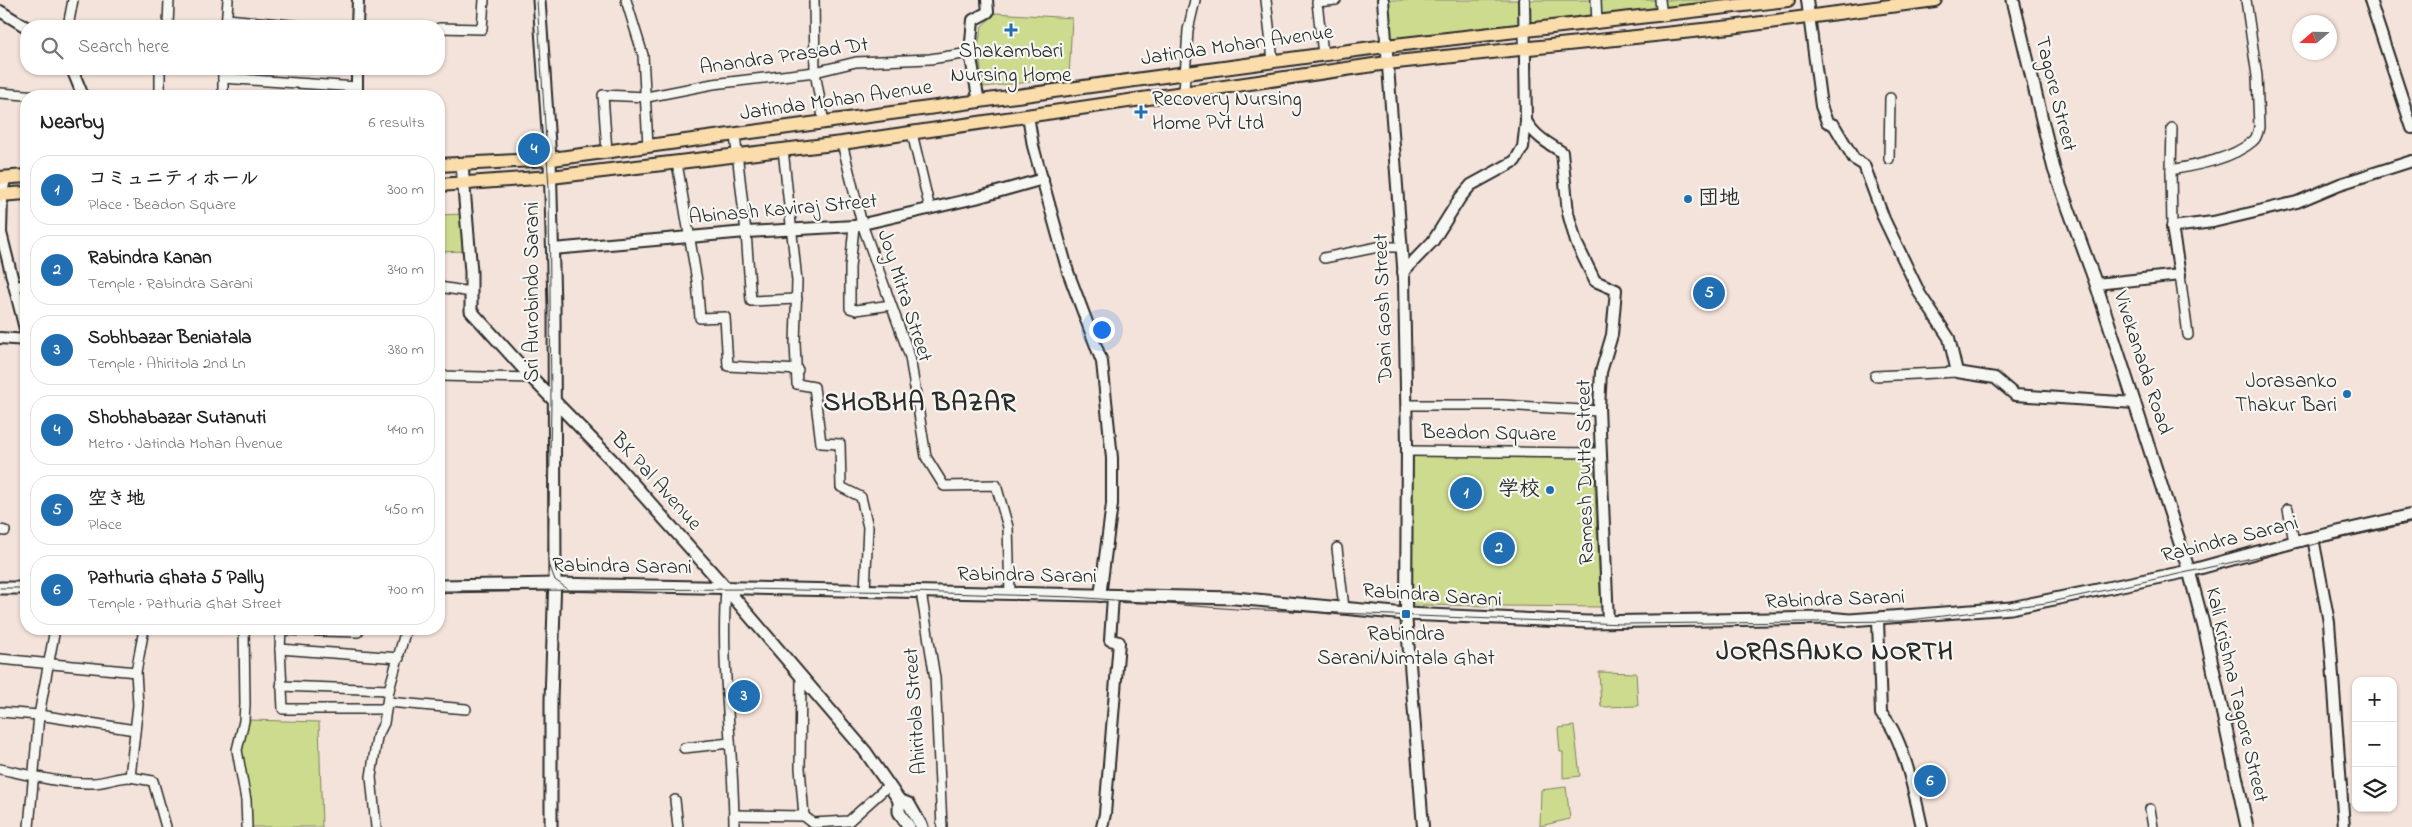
<!DOCTYPE html>
<html lang="en">
<head>
<meta charset="utf-8">
<style>
  body { margin:0; font-family:"Indie Flower","LXGW WenKai TC","Klee One",sans-serif; background:#f2f2f2; color:#222 }
  .controls { position:absolute; right:15px; bottom:15px; display:grid; overflow:hidden; border-radius:10px; box-shadow:0 1px 4px #0004 }
  .controls button { width:45px; height:45px; display:grid; place-items:center; padding:0; border:0; border-bottom:1px solid #e0e0e0; background:#fff; color:#222; font:25px sans-serif }
  .compass { position:absolute; left:2292px; top:15px; width:45px; height:45px; border-radius:50%; background:#fff; box-shadow:0 1px 4px #0004; rotate:250deg }
  .you { position:absolute; left:1101px; top:329px; width:18px; height:18px; margin:-12px; border:4px solid #fff; border-radius:50%; background:#1a73e8; box-shadow:0 0 0 8px #1a73e833 }
  .badge { display:grid; place-items:center; width:32px; height:32px; border-radius:50%; background:#1f6fb2; color:#fff; font-size:16px; font-weight:700 }
  .pin { position:absolute; translate:-50% -50%; border:2px solid #fff; box-shadow:0 1px 5px #0006 }
  .list { margin:0; padding:0; list-style:none }
  h2 { display:flex; justify-content:space-between; align-items:center; height:65px; margin:0; padding:0 20px; font-size:21px }
  h2 small { font-size:16px; font-weight:400; color:#767676 }
  .list li { display:grid; grid-template-columns:32px 1fr auto; gap:15px; align-items:center; box-sizing:border-box; height:70px; margin:0 10px 10px; padding:0 10px; border:1px solid #e0e0e0; border-radius:20px }
  .list b { display:block; font-size:19px; white-space:nowrap }
  .list p { margin:0; font-size:16px; white-space:nowrap; color:#767676 }
  .list em { font-size:16px; font-style:normal; color:#767676 }
  .icon { flex:none; width:28px; height:28px; fill:none; stroke:currentColor; stroke-width:2; stroke-linecap:round; stroke-linejoin:round }
  .map { position:relative; flex:none; width:2412px; height:827px; overflow:hidden }
  .search { position:absolute; background:#fff; box-shadow:0 1px 4px #0004; left:20px; top:20px; width:425px; height:55px; display:flex; align-items:center; gap:12px; box-sizing:border-box; padding:0 18px; border-radius:20px; color:#767676; font-size:19px }
  .panel { position:absolute; background:#fff; box-shadow:0 1px 4px #0004; left:20px; top:90px; width:425px; height:545px; border-radius:20px }
  .map>svg:first-child { display:block }
  .green { fill:#cddb8e; stroke:#7c835c }
  .lines { fill:none; stroke-linecap:round; stroke-linejoin:round }
  .minor-casing { stroke:#2b2b2b; stroke-width:12 }
  .tertiary-casing { stroke:#2b2b2b; stroke-width:14 }
  .secondary-casing { stroke:#2b2b2b; stroke-width:15 }
  .primary-casing { stroke:#2b2b2b; stroke-width:16 }
  .minor { stroke:#f6f6f2; stroke-width:9 }
  .tertiary { stroke:#f6f6f2; stroke-width:10 }
  .secondary { stroke:#f6f6f2; stroke-width:11 }
  .primary { stroke:#faddab; stroke-width:12 }
  .tram { stroke:#2b2b2b; stroke-width:1 }
  .poi-dot { fill:#1f6fb2; stroke:#f6f6f2; stroke-width:2 }
  .labels { text-anchor:middle; dominant-baseline:central; stroke-width:4.5; stroke-linejoin:round; paint-order:stroke }
  .street-label { font-size:21px; fill:#2b2b2b; stroke:#f6f6f2 }
  .poi-label { font-size:21px; fill:#2b2b2b; stroke:#f6f6f2 }
  .district-label { font-size:26px; font-weight:bold; letter-spacing:1px; fill:#2b2b2b; stroke:#f6f6f2 }
</style>
</head>
<body>
<div class="map">
<svg width="2412" height="827" viewBox="0 0 2412 827">
  <rect width="100%" height="100%" fill="#f4e3da"/>
  <filter id="ink" filterUnits="userSpaceOnUse"><feTurbulence type="fractalNoise" baseFrequency=".02" numOctaves="2"/><feDisplacementMap in="SourceGraphic" scale="10" xChannelSelector="R" yChannelSelector="G"/><feConvolveMatrix kernelMatrix="1 2 1 2 8 2 1 2 1" color-interpolation-filters="sRGB"/></filter>
  <g filter="url(#ink)">
    <g class="green">
      <polygon points="1388,0 1725,0 1391,39"/>
      <polygon points="996,13 1072,18 1069,78 983,87 978,46 982,26"/>
      <polygon points="464,214 465,251 439,252 439,215"/>
      <polygon points="1410,449 1593,452 1601,607 1411,605"/>
      <polygon points="1599,672 1636,673 1638,706 1601,707"/>
      <polygon points="249,720 319,722 322,827 250,827 241,749"/>
      <polygon points="1574,726 1580,776 1563,778 1563,752 1560,752 1558,728"/>
      <polygon points="1566,787 1570,819 1540,826 1541,790"/>
    </g>
    <g class="lines">
      <g class="minor-casing">
        <g id="minor">
          <polyline points="626,0 643,55 648,146"/>
          <polyline points="814,0 815,72 824,123"/>
          <polyline points="1266,0 1273,61"/>
          <polyline points="1596,0 1597,23"/>
          <polyline points="1660,0 1662,16"/>
          <polyline points="227,19 301,26"/>
          <polyline points="68,26 73,0"/>
          <polyline points="168,26 169,0"/>
          <polyline points="226,26 228,0"/>
          <polyline points="439,28 482,29 484,0"/>
          <polyline points="1323,54 1317,2 1336,0"/>
          <polyline points="223,78 357,87"/>
          <polyline points="1184,92 1188,30 1195,0"/>
          <polyline points="0,93 38,96"/>
          <polyline points="160,96 160,69"/>
          <polyline points="223,96 223,69"/>
          <polyline points="912,133 930,209"/>
          <polyline points="735,135 746,232 751,301 797,299"/>
          <polyline points="842,143 862,224 910,357 926,457 944,486 996,485 1008,527 1010,594"/>
          <polyline points="783,149 797,281 795,343 797,384 814,387 821,443 840,444 841,487 861,497 868,527 865,591"/>
          <polyline points="607,152 603,95 647,97 713,84 815,72 856,62 930,59 970,53"/>
          <polyline points="1889,159 1890,98"/>
          <polyline points="677,163 697,281 700,318 725,317 728,366 798,370"/>
          <polyline points="2171,170 2172,128"/>
          <polyline points="854,226 850,268 850,308 856,310 891,305"/>
          <path d="M2172,227l-1,-57c27,-5 61,-11 82,-29 4,-3 5,-9 6,-14l-2,-51 -11,-76"/>
          <polyline points="1324,258 1378,247 1401,247"/>
          <polyline points="2180,275 2188,335"/>
          <polyline points="14,287 26,284"/>
          <polyline points="439,287 471,292"/>
          <polyline points="439,376 532,378"/>
          <polyline points="1875,376 1957,372"/>
          <polyline points="1407,405 1502,405 1599,411"/>
          <polyline points="1407,451 1600,453"/>
          <polyline points="2288,509 2294,542"/>
          <polyline points="0,530 5,531"/>
          <polyline points="1337,548 1344,608"/>
          <path d="M726,589c-6,79 8,159 8,238"/>
          <polyline points="921,592 935,678 942,827"/>
          <polyline points="144,629 136,672 138,705 130,777 153,781 166,827"/>
          <polyline points="244,629 245,704 244,721 237,750 246,800 247,827"/>
          <polyline points="281,629 280,649 283,709 386,709"/>
          <polyline points="281,630 358,632"/>
          <polyline points="280,649 399,658"/>
          <polyline points="0,659 136,672"/>
          <polyline points="801,676 800,768 804,816"/>
          <polyline points="281,686 389,690"/>
          <polyline points="388,702 466,709"/>
          <polyline points="0,712 39,715 135,730"/>
          <polyline points="684,748 730,743"/>
          <path d="M0,769c28,6 63,15 92,14 13,0 25,-6 38,-6"/>
          <polyline points="675,800 678,827"/>
          <polyline points="2150,809 2153,827"/>
          <polyline points="734,815 804,816 813,823 849,821 889,785"/>
          <polyline points="29,827 39,715 55,629"/>
          <polyline points="376,827 371,777 377,737 384,723 389,690 406,629"/>
        </g>
      </g>
      <g class="tertiary-casing">
        <g id="tertiary">
          <polyline points="1383,0 1404,279 1407,444 1406,614 1423,827"/>
          <path d="M1524,0l2,121c9,15 21,22 36,31l6,61 8,29 19,39 21,9 -4,45 -11,37 -2,35 9,215"/>
          <polyline points="1807,0 1821,106 1827,122 1834,125 1854,159 1864,165 1884,219 1920,294 1949,338 1957,372 1995,378 2015,395 2135,403"/>
          <polyline points="2370,0 2412,128"/>
          <polyline points="0,11 26,27"/>
          <polyline points="357,26 358,0"/>
          <polyline points="72,69 83,96"/>
          <polyline points="357,96 357,69"/>
          <polyline points="979,102 970,53 973,20 988,12 987,0"/>
          <polyline points="1028,115 1033,146 1068,272 1102,362 1112,458 1112,504 1100,596"/>
          <polyline points="5,178 2,195 1,233 26,333"/>
          <polyline points="553,249 746,232 854,226 976,198 1043,179"/>
          <polyline points="1403,272 1433,241 1460,198 1471,185 1515,161 1523,147 1526,121"/>
          <polyline points="2096,284 2180,275 2172,227 2213,222 2297,202 2340,184 2412,161"/>
          <polyline points="0,338 26,340"/>
          <polyline points="2313,538 2329,622 2344,827"/>
          <path d="M1878,619l3,95c21,17 35,86 41,113"/>
          <polyline points="1102,827 1105,814 1119,642 1110,640 1113,597"/>
        </g>
      </g>
      <g class="secondary-casing">
        <g id="secondary">
          <polyline points="539,0 550,159 554,306 555,576 551,700 551,827"/>
          <polyline points="2013,0 2054,169 2096,284 2189,571 2205,631 2247,827"/>
          <polyline points="462,164 471,272 471,311 532,378 611,459 724,586 865,751 899,800 909,804 922,827"/>
          <polyline points="439,586 555,584 1235,598 1406,614 1588,622 1827,618 1850,620 2011,608 2189,571 2294,542 2412,515"/>
          <polyline points="0,588 26,588"/>
          <polyline points="899,800 899,812 909,827"/>
        </g>
      </g>
      <g class="primary-casing">
        <g id="primary">
          <polyline points="439,165 552,159 1386,46 1788,0"/>
          <polyline points="0,178 26,176"/>
          <polyline points="439,185 551,177 842,143 1387,63 1731,27 1935,0"/>
          <polyline points="0,195 26,193"/>
        </g>
      </g>
      <use href="#minor" class="minor"/>
      <use href="#tertiary" class="tertiary"/>
      <use href="#secondary" class="secondary"/>
      <use href="#primary" class="primary"/>
      <g class="tram">
        <polyline points="537,0 549,188 551,403 548,561 555,580 569,590"/>
        <polyline points="0,588 26,588"/>
        <polyline points="439,591 742,589 911,592 1073,597 1236,609 1623,624 1903,621 2046,603 2412,523"/>
      </g>
    </g>
  </g>
  <g class="poi-dot">
    <path d="M1008.5 22.5h5v5h5v5h-5v5h-5v-5h-5v-5h5z"/>
    <path d="M1138.5 104.5h5v5h5v5h-5v5h-5v-5h-5v-5h5z"/>
    <circle cx="1688" cy="199" r="5"/>
    <circle cx="2347" cy="394" r="5"/>
    <circle cx="1550" cy="490" r="5"/>
    <rect x="1401" y="609" width="10" height="10" rx="2.5"/>
  </g>
  <g class="labels">
    <g class="street-label">
      <text transform="translate(1237 46) rotate(-8)">Jatinda Mohan Avenue</text>
      <text transform="translate(784 57) rotate(-8)">Anandra Prasad Dt</text>
      <text transform="translate(2055 94) rotate(76)">Tagore Street</text>
      <text transform="translate(836 101) rotate(-8)">Jatinda Mohan Avenue</text>
      <text transform="translate(783 210) rotate(-5)">Abinash Kaviraj Street</text>
      <text transform="translate(533 292) rotate(-90)">Sri Aurobindo Sarani</text>
      <text transform="translate(904 296) rotate(72)">Joy Mitra Street</text>
      <text transform="translate(1384 308) rotate(-92)">Dani Gosh Street</text>
      <text transform="translate(2142 363) rotate(72)">Vivekanada Road</text>
      <text transform="translate(1489 434) rotate(1)">Beadon Square</text>
      <text transform="translate(1586 472) rotate(-91)">Ramesh Dutta Street</text>
      <text transform="translate(656 482) rotate(48)">BK Pal Avenue</text>
      <text transform="translate(2230 540) rotate(-14)">Rabindra Sarani</text>
      <text transform="translate(622 567) rotate(1)">Rabindra Sarani</text>
      <text transform="translate(1027 576) rotate(1)">Rabindra Sarani</text>
      <text transform="translate(1432 596) rotate(4)">Rabindra Sarani</text>
      <text transform="translate(1835 600) rotate(-2)">Rabindra Sarani</text>
      <text transform="translate(2236 695) rotate(77)">Kali Krishna Tagore Street</text>
      <text transform="translate(916 711) rotate(-94)">Ahiritola Street</text>
    </g>
    <g class="poi-label">
      <text x="1011" y="52">Shakambari<tspan x="1011" dy="24">Nursing Home</tspan></text>
      <text x="1152" y="100" text-anchor="start">Recovery Nursing<tspan x="1152" dy="24">Home Pvt Ltd</tspan></text>
      <text x="1698" y="199" text-anchor="start">団地</text>
      <text x="2337" y="382" text-anchor="end">Jorasanko<tspan x="2337" dy="24">Thakur Bari</tspan></text>
      <text x="1540" y="490" text-anchor="end">学校</text>
      <text x="1406" y="635">Rabindra<tspan x="1406" dy="24">Sarani/Nimtala Ghat</tspan></text>
    </g>
    <g class="district-label">
      <text x="920" y="404">SHOBHA BAZAR</text>
      <text x="1835" y="653">JORASANKO NORTH</text>
    </g>
  </g>
</svg>
<div class="controls">
<button>+</button>
<button>−</button>
<button><svg class="icon" aria-label="layers" viewBox="0 0 24 24"><path d="M12 4l9 5-9 5-9-5zM3 14l9 5 9-5"/></svg></button>
</div>
<svg class="compass" viewBox="-18 -18 36 36"><path d="M0-13l5 13h-10z" fill="#e53935"/><path d="M0 13l5-13h-10z" fill="#767676"/></svg>
<div class="you"></div>
<div class="pin badge" style="left:1466px;top:493px">1</div>
<div class="pin badge" style="left:1499px;top:548px">2</div>
<div class="pin badge" style="left:744px;top:696px">3</div>
<div class="pin badge" style="left:534px;top:149px">4</div>
<div class="pin badge" style="left:1709px;top:293px">5</div>
<div class="pin badge" style="left:1930px;top:781px">6</div>
<div class="search"><svg class="icon" aria-label="search" viewBox="0 0 24 24"><circle cx="10" cy="10" r="6"/><path d="M15 15l6 6"/></svg>Search here</div>
<section class="panel">
<h2>Nearby<small>6 results</small></h2>
<ul class="list">
<li><span class="badge">1</span><div><b>コミュニティホール</b><p>Place · Beadon Square</p></div><em>300 m</em></li>
<li><span class="badge">2</span><div><b>Rabindra Kanan</b><p>Temple · Rabindra Sarani</p></div><em>340 m</em></li>
<li><span class="badge">3</span><div><b>Sobhbazar Beniatala</b><p>Temple · Ahiritola 2nd Ln</p></div><em>380 m</em></li>
<li><span class="badge">4</span><div><b>Shobhabazar Sutanuti</b><p>Metro · Jatinda Mohan Avenue</p></div><em>440 m</em></li>
<li><span class="badge">5</span><div><b>空き地</b><p>Place</p></div><em>450 m</em></li>
<li><span class="badge">6</span><div><b>Pathuria Ghata 5 Pally</b><p>Temple · Pathuria Ghat Street</p></div><em>700 m</em></li>
</ul>
</section>
</div>
</body>
</html>
